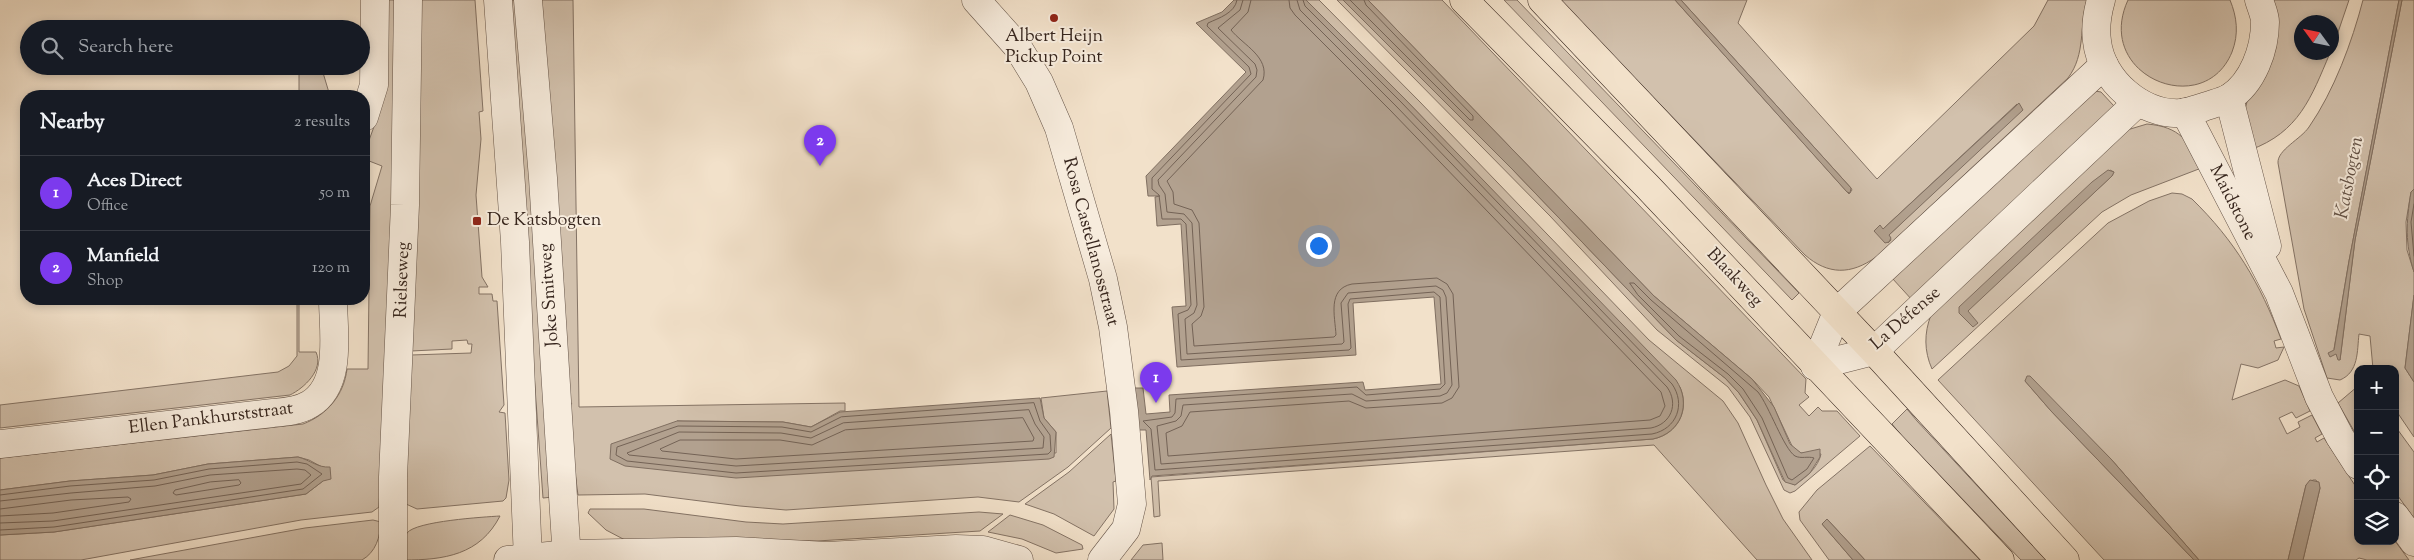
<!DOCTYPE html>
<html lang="en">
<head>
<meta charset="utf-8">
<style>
  body { margin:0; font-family:"Sorts Mill Goudy",serif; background:#242831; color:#f1f3f6 }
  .controls { position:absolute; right:15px; bottom:15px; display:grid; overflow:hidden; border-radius:10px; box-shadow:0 2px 8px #0003 }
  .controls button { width:45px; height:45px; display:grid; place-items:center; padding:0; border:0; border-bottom:1px solid #363941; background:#171b24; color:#f1f3f6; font:25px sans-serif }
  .compass { position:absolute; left:2294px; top:15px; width:45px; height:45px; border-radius:50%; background:#171b24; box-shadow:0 2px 8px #0003; rotate:303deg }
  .you { position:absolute; left:1318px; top:245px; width:18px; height:18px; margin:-12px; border:4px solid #fff; border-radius:50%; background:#1a73e8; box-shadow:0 0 0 8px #1a73e833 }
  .badge { display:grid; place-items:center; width:32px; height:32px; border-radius:50%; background:#7c3aed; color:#fff; font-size:16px; font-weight:700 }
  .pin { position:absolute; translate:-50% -41px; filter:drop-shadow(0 1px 2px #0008) }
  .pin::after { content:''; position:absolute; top:26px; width:18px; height:15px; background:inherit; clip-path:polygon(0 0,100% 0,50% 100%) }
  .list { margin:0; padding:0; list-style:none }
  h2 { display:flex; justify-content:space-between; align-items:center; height:65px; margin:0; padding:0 20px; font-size:21px }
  h2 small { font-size:16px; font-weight:400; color:#9ea1a6 }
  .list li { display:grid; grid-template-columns:32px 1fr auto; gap:15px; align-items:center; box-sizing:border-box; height:75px; padding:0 20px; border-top:1px solid #363941 }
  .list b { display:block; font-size:19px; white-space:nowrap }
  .list p { margin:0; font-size:16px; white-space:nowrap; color:#9ea1a6 }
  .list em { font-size:16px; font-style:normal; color:#9ea1a6 }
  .icon { flex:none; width:28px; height:28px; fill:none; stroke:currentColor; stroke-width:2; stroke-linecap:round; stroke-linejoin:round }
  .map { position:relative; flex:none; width:2414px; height:560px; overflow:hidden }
  .search { position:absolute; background:#171b24; box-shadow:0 2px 8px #0003; left:20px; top:20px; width:350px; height:55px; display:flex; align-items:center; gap:12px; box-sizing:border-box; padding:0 18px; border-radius:28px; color:#9ea1a6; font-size:19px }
  .panel { position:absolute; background:#171b24; box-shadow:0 2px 8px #0003; left:20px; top:90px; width:350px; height:215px; border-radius:20px }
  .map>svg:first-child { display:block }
  .green { fill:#d2c1ad; stroke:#847365; fill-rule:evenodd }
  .water { fill:#b2a18f; stroke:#806f61 }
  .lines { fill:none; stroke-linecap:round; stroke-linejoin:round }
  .shore { stroke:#746356; stroke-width:1 }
  .minor-casing { stroke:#655448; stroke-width:29 }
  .major-casing { stroke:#36251d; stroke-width:29 }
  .minor { stroke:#f7ecdd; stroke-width:28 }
  .major { stroke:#f2e1ca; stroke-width:28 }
  .poi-dot { fill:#8f2418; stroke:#f7ecdd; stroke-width:2 }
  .labels { text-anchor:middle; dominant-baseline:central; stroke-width:4; stroke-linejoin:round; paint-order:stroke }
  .poi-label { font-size:18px; fill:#36251d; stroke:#f7ecdd }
  .street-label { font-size:18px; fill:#36251d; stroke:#f7ecdd }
  .water-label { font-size:19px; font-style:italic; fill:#615045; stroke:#f7ecdd }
</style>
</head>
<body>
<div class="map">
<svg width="2414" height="560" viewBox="0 0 2414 560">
  <rect width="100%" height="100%" fill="#f2e1ca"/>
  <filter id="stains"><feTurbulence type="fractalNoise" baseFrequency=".004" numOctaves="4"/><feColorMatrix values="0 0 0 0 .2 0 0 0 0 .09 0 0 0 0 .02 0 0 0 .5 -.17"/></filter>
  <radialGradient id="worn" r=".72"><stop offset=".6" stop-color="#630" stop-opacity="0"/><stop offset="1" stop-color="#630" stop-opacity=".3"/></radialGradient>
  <g class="green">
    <path d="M388,0h9l-2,200 -16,307 -7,5 -71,8 -220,40h-81v-25l54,-3 252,-38 17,-13 -1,-14 -13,-7 -11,-3 -90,7 -55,11 -83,6 -70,9v-32l303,-34c24,-9 41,-29 44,-55h21l2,-163 12,-40 -18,-7v-5l15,-41z"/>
    <polygon points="419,0 475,0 483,111 479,112 481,139 476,195 482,277 488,287 479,287 479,294 492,294 493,301 497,301 504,405 499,412 505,413 509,480 506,498 503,501 417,509 406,504 402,461 411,355 471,353 472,344 468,344 467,340 452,341 452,349 411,351"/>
    <polygon points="507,0 518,0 553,497 543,498"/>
    <polygon points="537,0 573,0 579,407 845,403 845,411 840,411 811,427 783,422 677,421 1056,453 1056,432 1044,418 1041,398 1107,391 1111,428 1068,467 1019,502 978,497 786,510 740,506 645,494 578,495 566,405 572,404 566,397"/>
    <path d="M1306,0h13l101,102 229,238 74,61 15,22 28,62 17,34 29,41h-55l-103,-115 -496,36 2,35 -6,1 -3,-40 502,-38c25,-5 37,-29 27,-52l-276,-289z"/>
    <path d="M1337,0h6l170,170 163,170 49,38 14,15 18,27 26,60 12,5c11,-8 23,-17 26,-31l-20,-1 -8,-5 -24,-51 -17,-18 -98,-83 -286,-296h74l364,379 -1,14 4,4 -10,8 10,11 9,-9 4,4h15l23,25 -65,55 -5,2 -6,-3 -34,-73 -22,-30 -71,-57 -107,-114z"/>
    <polygon points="1504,0 1517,0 1799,293 1792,300"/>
    <path d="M1560,0h115l174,194 3,-4 -1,-2 -170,-188h66l-9,23 139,156 157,-153 14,-26h39c-8,27 -1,54 -19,78l-192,179c-25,18 -48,18 -71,-2zM2017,104l-69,75 -59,56 2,5 -3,3 -5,-14z"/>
    <path d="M2128,0h102c7,17 9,34 2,52 -28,69 -139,24 -104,-52z"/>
    <path d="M2272,0h77l-17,50v-28h-30v30l28,1c-19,45 -31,79 -80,97l-6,-36z"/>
    <path d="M2363,0h36l-50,261 -15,88 6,11 15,-120 47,-240h12v189l-3,3 -5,30 1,28 7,22v23l-9,73 9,14v55l-19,-28v-40h-22l-3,-33 -11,-2c-2,17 0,38 -19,46l-13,-2 -23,-69 -26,-146c-1,-13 23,-24 31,-36 25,-36 43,-85 54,-127z"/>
    <polygon points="299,66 321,66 330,96 299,96"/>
    <polygon points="2095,91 2101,92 2114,106 1913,301 1892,278"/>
    <path d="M2147,124c34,3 40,17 57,43l-73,28 -29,17 -170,157c-8,-18 -8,-36 -1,-54l196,-185zM2110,170l4,2 -2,4 -145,135z"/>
    <path d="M2172,193l10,1 10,5c43,42 68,84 89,140l-7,2 2,7 8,-1 -6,13 -20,8 -17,-4 -9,36 53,-20 14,6 11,25 -14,7 -4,-6 -13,6 8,16 13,-7 -2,-5 14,-7 10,19 -7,4 2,4 7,-4 34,52v51h37l14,19h-42l-8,-2 -3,2h-53l17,-72 -4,-8h-3l-7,5 -18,75h-89l-88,-101 -83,-83 -3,5 26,30 143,149h-90l-166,-180 170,-157 41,-22z"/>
    <path d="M297,299h2v53h17c8,18 -12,36 -26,43l-290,33v-23l278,-33 11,-6 8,-10z"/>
    <polygon points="2358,386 2358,438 2338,403"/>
    <polygon points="1907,409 1917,421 2046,560 2021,560 1901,435 1892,424"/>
    <polygon points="2395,426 2414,452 2414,518 2395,492"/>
    <polygon points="1111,434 1116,481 1113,482 1114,509 1094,536 1054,514 1025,504 1069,472"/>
    <polygon points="1870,446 1980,560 1865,560 1827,519 1822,524 1853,560 1829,560 1800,520 1799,512 1817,490"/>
    <polygon points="590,509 644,509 746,522 783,524 979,512 1003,514 980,531 817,541 625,540 606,530 588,513"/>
    <polygon points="1010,515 1043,525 1082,545 1083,549 1056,553 1022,539 988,532"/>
    <path d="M500,516c-20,39 -56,44 -96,44 1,-7 -1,-21 3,-27 9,-12 77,-16 93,-17z"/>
    <path d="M373,520l8,2c-1,15 -5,30 -19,38h-232l175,-32z"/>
    <polygon points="1162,543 1163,560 1131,560 1143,545"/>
  </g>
  <g class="water">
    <path d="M1234,0h72l98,98 272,282c16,24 5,53 -23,59l-501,37 -2,4 -4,-50h-7l-5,-42h9l3,26 24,-2 -1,-17 194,-13 2,8 76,-6 -7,-87 -81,6 3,52 -179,12 -5,-60 14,-1 -5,-82 -24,2 -2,-29 5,-1h-12l-2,-20 100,-104 -50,-49 26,-11z"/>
    <polygon points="1343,0 1368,0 1654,296 1752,379 1774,407 1790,444 1801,453 1820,449 1820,457 1810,473 1795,485 1785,482 1757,420 1739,393 1725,378 1676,340 1513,170"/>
    <polygon points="1675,0 1681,0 1851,188 1850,193 1847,192"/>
    <polygon points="2399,0 2402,0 2355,240 2340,360 2338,360 2336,354 2330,357 2328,353 2334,350 2349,261"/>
    <polygon points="2019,103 2023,110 1889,235 1891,238 1889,242 1885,243 1874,231 1880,225 1883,229"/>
    <polygon points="2108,170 2114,172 2112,176 1968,311 1978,323 1973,327 1959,313 1959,307 2092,182"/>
    <path d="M2414,189v83c-9,-29 -8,-49 -3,-80z"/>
    <polygon points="2414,295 2414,382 2405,368"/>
    <polygon points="2027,376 2030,376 2111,459 2199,560 2194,560 2051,411 2025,381"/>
    <polygon points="1040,398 1044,418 1056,432 1054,457 1049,459 736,478 625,466 610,459 611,444 677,421 783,422 811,427 840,412"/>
    <path d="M298,457c12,3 20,11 32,10l1,12 -8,2 -17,13 -252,38 -54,3v-45l70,-9 83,-6 55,-11z"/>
    <polygon points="2310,480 2319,482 2320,488 2303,560 2288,560 2306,485"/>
    <polygon points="1827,519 1865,560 1853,560 1822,524"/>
  </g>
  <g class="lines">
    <g class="shore">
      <path d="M1237,0c-2,13 -18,18 -29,23l-1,3 42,41 2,7 -99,104v11l7,6 3,24h19l5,5 5,81 -3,5 -10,4 3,46 168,-10 2,-2 -3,-44 2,-5 84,-7 6,5 5,87 -5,5 -74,6 -9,-8 -181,12 -1,14 -3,4 -29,4 8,8 4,41 497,-36c25,-5 34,-30 20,-50l-271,-282 -96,-96 -2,-6"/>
      <path d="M1243,0l-3,10 -22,18 37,36 2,6 -1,7 -98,103 1,5 6,9 2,18 17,2 8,9 5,82 -3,8 -9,6 2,35 155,-10 2,-2 -3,-39 7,-10 88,-7 7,4 3,7 6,88 -5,8 -7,3 -74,5 -14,-7 -169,11 -2,11 -5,5 -19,5 4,38 490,-36c20,-4 28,-24 16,-41l-271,-281 -96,-96 -3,-10"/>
      <path d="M1251,0l-3,12 -17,18c12,15 39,27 32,50l-96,101 6,11 1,12 18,6 7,13 5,84 -3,9 -9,8 2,22 140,-9 2,-2c-1,-19 -9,-46 16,-51l85,-6 10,6 6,10 6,93 -7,11 -10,5 -76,5 -17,-7 -159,11 -8,14 -16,7 2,23 482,-36 10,-4 5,-10 -4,-14 -270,-281 -96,-96 -5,-7 -1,-8"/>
      <polyline points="1350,0 1470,120 1473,120 1473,116 1366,5 1364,0"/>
      <polyline points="2414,204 2411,222 2414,256"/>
      <path d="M1630,283h4l17,17 107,92c11,14 26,57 37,64 6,3 13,0 19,2l-7,11 -15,11 -4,-2 -26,-60 -19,-29 -15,-15 -49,-38 -41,-41z"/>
      <polygon points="1034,403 1040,421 1050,435 1051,451 1048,454 736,473 627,461 616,455 617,447 678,426 782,427 811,432 841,417"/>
      <polygon points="1029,410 1035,424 1044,437 1043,448 736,466 629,455 627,453 679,432 781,433 811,438 843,423"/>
      <polygon points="1023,418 1034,438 1033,441 736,459 662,451 660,449 680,440 780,440 812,445 845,430"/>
      <polygon points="239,480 241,483 239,485 176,495 173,493 175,490 210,482"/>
      <polyline points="0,495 70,486 154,480 209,469 297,462 307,464 322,474 303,489 54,527 0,530"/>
      <polyline points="0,501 71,493 155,486 210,475 297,469 305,470 311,475 301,484 53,521 0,523"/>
      <polyline points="0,509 71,500 128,497 131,499 129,502 53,513 0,516"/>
    </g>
    <g class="minor-casing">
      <g id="minor">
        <polyline points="498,0 515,242 528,560"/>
        <polyline points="528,0 543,178 567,560"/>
        <polyline points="976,0 1017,46 1039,82 1059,128 1103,279 1113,327 1124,411 1132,504 1126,529 1102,560"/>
        <path d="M2101,0c-4,14 -6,27 -4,41 4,39 45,75 85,72 7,-1 15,-4 22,-6 7,-3 18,-5 25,-9 24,-15 36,-49 36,-76 0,-7 -4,-15 -6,-22"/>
        <polyline points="2229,98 2267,246"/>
        <polyline points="2185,112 2279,293 2319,397 2340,437 2358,465"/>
        <polyline points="364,117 374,85 375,0"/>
        <polyline points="1815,366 1874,351 2138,102"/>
        <polyline points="1815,366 1837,312 2104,65"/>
        <path d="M0,444l273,-31c12,-1 26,-2 37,-9 33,-20 23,-73 23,-105"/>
        <polyline points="2395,516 2414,542"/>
        <polyline points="393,560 393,477 405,205 408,0"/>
        <polyline points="508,560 568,554 736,551 827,556 956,549 983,550 1019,560"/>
      </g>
    </g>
    <g class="major-casing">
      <g id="major">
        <polyline points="1464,0 1647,186 2000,560"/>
        <polyline points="1542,0 1874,351 2065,560"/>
      </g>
    </g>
    <use href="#minor" class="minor"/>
    <use href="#major" class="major"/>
  </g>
  <g class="poi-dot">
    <circle cx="1054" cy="18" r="5"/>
    <rect x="472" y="216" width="10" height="10" rx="2.5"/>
  </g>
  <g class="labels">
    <g class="poi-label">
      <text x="1054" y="37">Albert Heijn<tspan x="1054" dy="21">Pickup Point</tspan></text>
      <text x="487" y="221" text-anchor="start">De Katsbogten</text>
    </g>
    <g class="street-label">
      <text transform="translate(2232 203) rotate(63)">Maidstone</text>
      <text transform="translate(1090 242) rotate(75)">Rosa Castellanosstraat</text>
      <text transform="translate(1734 278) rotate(47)">Blaakweg</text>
      <text transform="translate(403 280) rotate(-88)">Rielseweg</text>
      <text transform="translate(550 295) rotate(-94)">Joke Smitweg</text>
      <text transform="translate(1906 319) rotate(-41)">La Défense</text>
      <text transform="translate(211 419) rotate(-7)">Ellen Pankhurststraat</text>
    </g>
    <g class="water-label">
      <text transform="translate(2350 178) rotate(-79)">Katsbogten</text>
    </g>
  </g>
  <rect width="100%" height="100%" filter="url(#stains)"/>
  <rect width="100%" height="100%" fill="url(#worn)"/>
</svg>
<div class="controls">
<button>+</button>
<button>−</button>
<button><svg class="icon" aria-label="locate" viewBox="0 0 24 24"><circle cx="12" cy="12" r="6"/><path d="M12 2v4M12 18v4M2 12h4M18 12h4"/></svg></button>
<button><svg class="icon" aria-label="layers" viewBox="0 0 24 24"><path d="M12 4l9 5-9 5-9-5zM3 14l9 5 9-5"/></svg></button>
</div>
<svg class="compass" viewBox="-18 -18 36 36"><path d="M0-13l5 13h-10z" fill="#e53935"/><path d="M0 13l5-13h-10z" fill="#9ea1a6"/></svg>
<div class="you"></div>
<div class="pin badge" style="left:1156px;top:403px">1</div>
<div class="pin badge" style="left:820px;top:166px">2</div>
<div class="search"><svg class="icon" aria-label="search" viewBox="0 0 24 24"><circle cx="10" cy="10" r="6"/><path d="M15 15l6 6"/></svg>Search here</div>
<section class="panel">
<h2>Nearby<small>2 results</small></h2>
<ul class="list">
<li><span class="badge">1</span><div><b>Aces Direct</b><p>Office</p></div><em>50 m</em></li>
<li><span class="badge">2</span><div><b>Manfield</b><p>Shop</p></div><em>120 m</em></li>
</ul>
</section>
</div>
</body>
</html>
